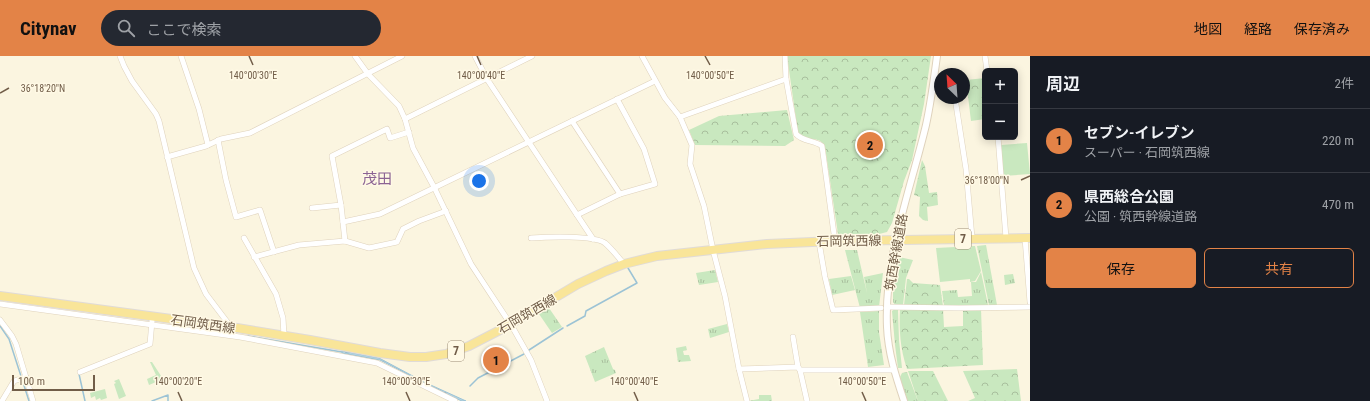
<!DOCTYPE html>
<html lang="ja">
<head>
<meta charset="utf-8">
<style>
  body { margin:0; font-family:"Roboto Condensed","Noto Sans JP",sans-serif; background:#242831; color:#f1f3f6 }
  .controls { position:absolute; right:12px; top:12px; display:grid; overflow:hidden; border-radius:6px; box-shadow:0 2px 10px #0003 }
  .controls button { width:36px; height:36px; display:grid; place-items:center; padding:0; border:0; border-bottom:1px solid #363941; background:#171b24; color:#f1f3f6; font:20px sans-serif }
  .compass { position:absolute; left:934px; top:12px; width:36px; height:36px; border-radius:50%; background:#171b24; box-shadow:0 2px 10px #0003; rotate:335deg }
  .scale { position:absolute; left:12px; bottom:10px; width:83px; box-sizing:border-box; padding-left:4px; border:2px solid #715d48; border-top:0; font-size:11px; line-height:14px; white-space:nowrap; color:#715d48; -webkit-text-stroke:3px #fff9e5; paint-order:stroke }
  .you { position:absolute; left:479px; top:125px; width:14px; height:14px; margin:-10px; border:3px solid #fff; border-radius:50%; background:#1a73e8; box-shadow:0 0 0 6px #1a73e833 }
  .badge { display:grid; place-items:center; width:26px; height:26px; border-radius:50%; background:#e38347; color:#111; font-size:13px; font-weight:700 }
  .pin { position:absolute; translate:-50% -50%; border:2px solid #fff; box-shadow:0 1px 4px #0006 }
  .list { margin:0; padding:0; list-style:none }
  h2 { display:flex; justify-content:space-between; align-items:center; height:52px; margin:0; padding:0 16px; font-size:17px }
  h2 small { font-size:13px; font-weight:400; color:#9ea1a6 }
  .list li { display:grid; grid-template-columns:26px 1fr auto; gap:12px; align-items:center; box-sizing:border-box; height:64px; padding:0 16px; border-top:1px solid #363941 }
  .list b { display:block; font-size:15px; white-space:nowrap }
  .list p { margin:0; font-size:13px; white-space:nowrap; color:#9ea1a6 }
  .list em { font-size:13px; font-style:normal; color:#9ea1a6 }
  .actions { display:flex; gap:8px; padding:12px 16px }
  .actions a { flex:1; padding:9px 0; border:1px solid #e38347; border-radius:6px; text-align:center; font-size:14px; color:#e38347 }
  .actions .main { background:#e38347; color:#111 }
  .icon { flex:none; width:22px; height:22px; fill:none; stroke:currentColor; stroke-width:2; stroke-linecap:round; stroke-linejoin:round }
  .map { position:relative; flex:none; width:1030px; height:345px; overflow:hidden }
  header { display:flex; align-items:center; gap:24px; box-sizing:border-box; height:56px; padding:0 20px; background:#e38347; color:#111 }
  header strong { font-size:19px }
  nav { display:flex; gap:22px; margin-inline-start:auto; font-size:14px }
  .search { width:280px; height:36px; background:#242831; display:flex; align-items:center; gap:10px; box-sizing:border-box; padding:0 14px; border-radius:22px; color:#9ea1a6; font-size:15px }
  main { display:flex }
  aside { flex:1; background:#171b24 }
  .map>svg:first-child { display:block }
  .grass { fill:url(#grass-tufts) }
  .forest { fill:url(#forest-crowns) }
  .garden { fill:#c9e8bf }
  .water { fill:url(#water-waves); stroke:#9cc3d5 }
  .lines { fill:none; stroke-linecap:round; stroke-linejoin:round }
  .stream { stroke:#9cc3d5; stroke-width:1.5 }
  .minor-casing { stroke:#dfd2bc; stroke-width:6 }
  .tertiary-casing { stroke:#dfd2bc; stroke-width:8 }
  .primary-casing { stroke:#e0dbd7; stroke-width:10 }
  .minor { stroke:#fff; stroke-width:5 }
  .tertiary { stroke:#fff; stroke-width:6 }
  .primary { stroke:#f9e599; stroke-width:8 }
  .ticks { fill:none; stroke:#715d48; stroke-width:1.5 }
  .labels { text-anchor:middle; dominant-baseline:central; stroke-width:3; stroke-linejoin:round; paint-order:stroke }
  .shield { fill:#fff9e5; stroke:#9c8c77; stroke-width:1 }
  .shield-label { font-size:12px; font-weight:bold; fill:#715d48 }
  .street-label { font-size:13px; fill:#715d48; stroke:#fff9e5 }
  .quarter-label { font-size:15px; fill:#8c6494; stroke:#fff9e5 }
  .ticks-label { font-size:10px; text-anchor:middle; fill:#715d48; stroke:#fff9e5; stroke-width:3; stroke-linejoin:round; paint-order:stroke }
</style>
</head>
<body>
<header>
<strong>Citynav</strong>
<div class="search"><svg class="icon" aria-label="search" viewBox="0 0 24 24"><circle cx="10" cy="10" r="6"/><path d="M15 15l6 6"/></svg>ここで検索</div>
<nav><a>地図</a><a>経路</a><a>保存済み</a></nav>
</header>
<main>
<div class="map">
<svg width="1030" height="345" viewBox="0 0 1030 345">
  <defs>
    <pattern id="grass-tufts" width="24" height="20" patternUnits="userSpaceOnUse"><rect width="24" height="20" fill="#c9e8bf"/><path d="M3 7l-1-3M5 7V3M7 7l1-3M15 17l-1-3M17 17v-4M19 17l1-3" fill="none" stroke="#a8bf9d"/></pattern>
    <pattern id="forest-crowns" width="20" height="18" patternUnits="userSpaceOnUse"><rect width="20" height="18" fill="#c9e8bf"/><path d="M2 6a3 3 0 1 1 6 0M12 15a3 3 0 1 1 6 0" fill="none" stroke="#a8bf9d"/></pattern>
    <pattern id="water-waves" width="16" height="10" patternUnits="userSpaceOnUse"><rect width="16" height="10" fill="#b5d5e4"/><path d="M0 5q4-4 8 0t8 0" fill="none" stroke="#98b0bb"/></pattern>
  </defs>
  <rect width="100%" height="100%" fill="#fbf5e0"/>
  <g class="grass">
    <polygon points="986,189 997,249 989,249 977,190"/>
    <polygon points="845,194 857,194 867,237 864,221 883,217 879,251 860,252"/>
    <polygon points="899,201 913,204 906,222 903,249 895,249 893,246 893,229 897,203"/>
    <polygon points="715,214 718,226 699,229 696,217"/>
    <polygon points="981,216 988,249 944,249 942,235 957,234 958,241 972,240 971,226 976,226"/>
    <polygon points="1013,218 1015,227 1005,229 1004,219"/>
    <polygon points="851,220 855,234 832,239 829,223"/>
    <polygon points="549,252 562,271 552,277 539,258"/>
    <polygon points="895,253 898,254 899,284 902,312 898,312 895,289 892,255"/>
    <polygon points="879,255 879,276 884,309 868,311 860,256"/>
    <polygon points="727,268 729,276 710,282 708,273"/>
    <polygon points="686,290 687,294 683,295 684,299 689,299 691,305 678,306 676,292"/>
    <polygon points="604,291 613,313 615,314 616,317 595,326 585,300"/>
    <polygon points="907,316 918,345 907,345 900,321 902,317"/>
    <polygon points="759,339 771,339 772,345 748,345 759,343"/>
  </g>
  <g class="forest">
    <path d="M787,0h144l-7,48 -12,56 -8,21 -12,42 -5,9 -8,2h-41l-13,-87c-6,-12 -14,-5 -22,-10 -2,-1 -3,-3 -5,-4z"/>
    <polygon points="985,22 985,63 971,65 966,24"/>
    <polygon points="787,54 794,84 785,90 695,89 689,74 719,60"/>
    <polygon points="922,104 925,110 929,137 937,136 938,149 927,151 928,165 923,164 919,160 920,141 914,139"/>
    <polygon points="907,223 909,223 913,227 940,229 943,250 904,249"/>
    <path d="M900,253h43l1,18 19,-1v-17h18l2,56 -76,4c-7,-21 -8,-39 -7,-60z"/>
    <polygon points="1017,313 1021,345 968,345 975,342 963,315"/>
    <polygon points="908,315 933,315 948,345 918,345"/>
  </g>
  <g class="garden">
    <polygon points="1027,87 1030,118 1003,120 1001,89"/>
    <polygon points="975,190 981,215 975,225 970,226 970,223 940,226 936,192"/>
    <polygon points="150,306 152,306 163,323 149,329 147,323 156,319"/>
    <polygon points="119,323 126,340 119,343 114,328 116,327 114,325"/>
    <polygon points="105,333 107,342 101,344 100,342 96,344 95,340 91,342 90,337"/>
  </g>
  <polygon class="water" points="342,295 379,302 424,326 466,345 462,345 450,340 380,304 342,297"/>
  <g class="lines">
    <g class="stream">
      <polyline points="0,270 9,283 29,345"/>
      <polyline points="567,270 585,260 586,255 637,227 628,212"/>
      <polyline points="248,280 342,296"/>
      <polyline points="529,294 563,272"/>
      <polyline points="79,318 85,345"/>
      <polyline points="470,330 478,322 524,298"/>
      <polyline points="152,345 168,339 168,345"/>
    </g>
    <g class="minor-casing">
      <g id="minor">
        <polyline points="120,0 124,10 132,25 156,58 159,65 194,212 206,238 231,271"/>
        <polyline points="181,0 199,53 208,89"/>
        <polyline points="355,0 368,18 399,50 405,63 413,92 434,131 471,208 513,272 531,304 547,345"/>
        <polyline points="475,0 487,23 593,183"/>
        <polyline points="642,0 665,42 680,61 692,89 690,108 704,150 713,194 725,240 739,313 747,345"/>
        <path d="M785,0l1,23 10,55c7,8 18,6 26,12l13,95"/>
        <polyline points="985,0 987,15"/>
        <polyline points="933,32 940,31"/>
        <polyline points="955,42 966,113 972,182"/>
        <polyline points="680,61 786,23"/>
        <polyline points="405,63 532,0"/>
        <polyline points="572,65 620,138"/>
        <polyline points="998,81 1006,182"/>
        <polyline points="218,84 226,124 236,161 260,154 274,196"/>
        <polyline points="167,101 206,90 221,83 250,77 402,0"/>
        <polyline points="312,152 341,149"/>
        <polyline points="577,159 620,138 655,128 644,93 617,43"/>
        <polyline points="343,166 380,158 655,25"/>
        <polyline points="244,182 276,238 283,262 284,280"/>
        <path d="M531,182c15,-1 63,-3 74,5 7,6 13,14 19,21"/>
        <polyline points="1025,182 1030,246"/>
        <polyline points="345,185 341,149 332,100 387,73 390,82 409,76"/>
        <polyline points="819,186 825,221 833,254 881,252"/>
        <polyline points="254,201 299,189 345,185 369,192 397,186 403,173 419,165 446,155"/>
        <polyline points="0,248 240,281 377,307 455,345"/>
        <polyline points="887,251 959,252 1030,251"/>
        <polyline points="0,264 12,280 16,288 33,345"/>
        <polyline points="793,281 798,311"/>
        <polyline points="739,313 798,311 800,314 894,314"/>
        <polyline points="800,314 807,345"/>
        <polyline points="80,316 150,288 152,265"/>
        <polyline points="2,345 14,325 26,321"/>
      </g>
    </g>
    <g class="tertiary-casing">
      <path id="tertiary" d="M904,345c-8,-24 -16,-48 -17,-74 -3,-70 23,-135 39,-202 5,-23 8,-46 11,-69"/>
    </g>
    <g class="primary-casing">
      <polyline id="primary" points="0,240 231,271 310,284 380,297 410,301 426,301 446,298 469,290 502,273 578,228 606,215 624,208 657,200 767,188 835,185 1030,182"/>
    </g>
    <use href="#minor" class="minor"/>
    <use href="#tertiary" class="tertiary"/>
    <use href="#primary" class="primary"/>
  </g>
  <path class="ticks" d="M249,0l4,9M477,0l4,9M705,0l5,9M0,37l9,-5M1021,124l9,-4M178,336l4,9M406,336l4,9M634,336l4,9M862,336l4,9"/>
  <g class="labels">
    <g class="shield">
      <rect x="955" y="173" width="16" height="20" rx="3"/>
      <rect x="448" y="285" width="16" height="20" rx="3"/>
    </g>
    <g class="shield-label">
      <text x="963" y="183">7</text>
      <text x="456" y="295">7</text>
    </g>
    <g class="street-label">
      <text transform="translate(849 185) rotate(-1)">石岡筑西線</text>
      <text transform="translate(896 196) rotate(-80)">筑西幹線道路</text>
      <text transform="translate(527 258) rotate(-30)">石岡筑西線</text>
      <text transform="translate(203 268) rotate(8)">石岡筑西線</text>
    </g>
    <g class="quarter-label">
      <text x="377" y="123">茂田</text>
    </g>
  </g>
  <g class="ticks-label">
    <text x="253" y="23">140°00'30"E</text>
    <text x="481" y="23">140°00'40"E</text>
    <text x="710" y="23">140°00'50"E</text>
    <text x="43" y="36">36°18'20"N</text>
    <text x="987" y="128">36°18'00"N</text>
    <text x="178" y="329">140°00'20"E</text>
    <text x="406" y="329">140°00'30"E</text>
    <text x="634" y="329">140°00'40"E</text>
    <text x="862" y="329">140°00'50"E</text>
  </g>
</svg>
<div class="controls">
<button>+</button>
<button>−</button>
</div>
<svg class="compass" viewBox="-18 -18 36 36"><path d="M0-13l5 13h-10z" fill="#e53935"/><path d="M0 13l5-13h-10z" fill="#9ea1a6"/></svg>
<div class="scale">100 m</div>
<div class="you"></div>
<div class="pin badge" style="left:496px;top:304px">1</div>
<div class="pin badge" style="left:870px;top:89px">2</div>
</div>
<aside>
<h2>周辺<small>2件</small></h2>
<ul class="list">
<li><span class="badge">1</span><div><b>セブン-イレブン</b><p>スーパー · 石岡筑西線</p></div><em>220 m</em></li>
<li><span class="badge">2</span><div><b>県西総合公園</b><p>公園 · 筑西幹線道路</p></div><em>470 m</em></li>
</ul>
<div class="actions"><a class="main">保存</a><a>共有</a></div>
</aside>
</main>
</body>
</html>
